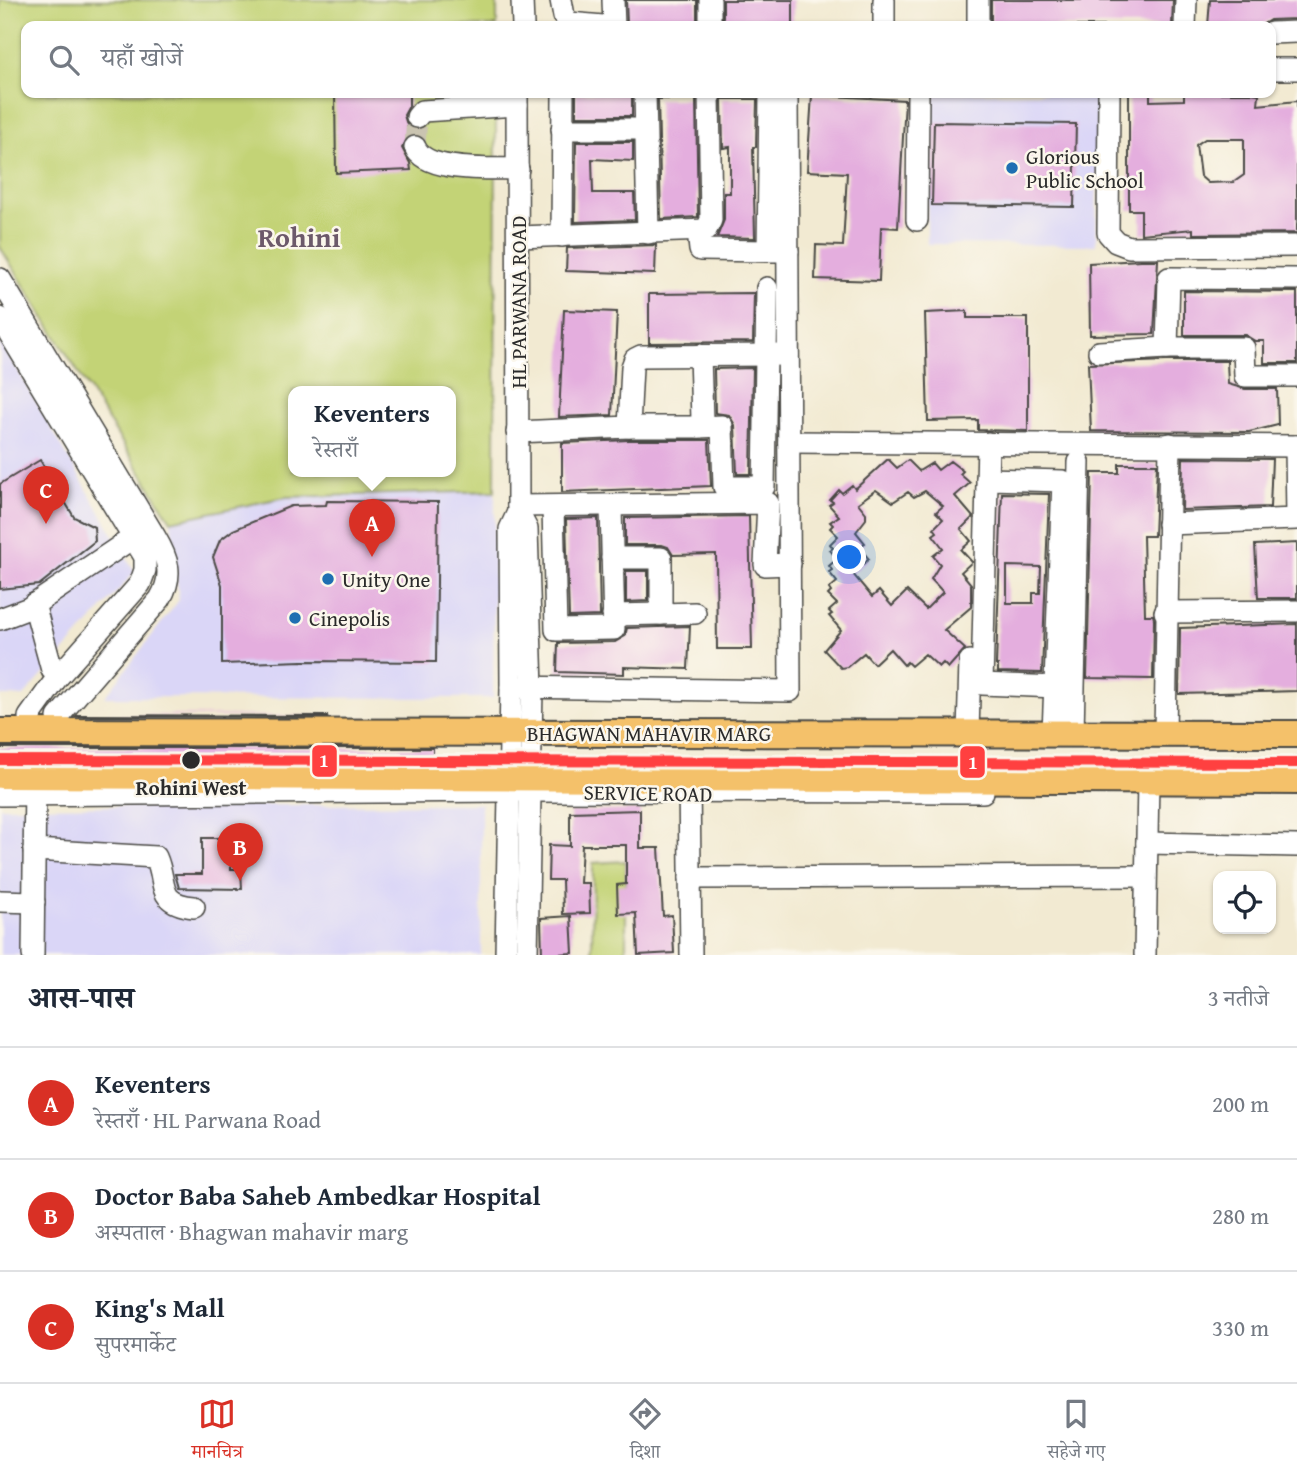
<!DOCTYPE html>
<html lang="hi">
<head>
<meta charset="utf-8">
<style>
  body { margin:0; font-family:"Gentium Book Plus","Noto Serif Devanagari",serif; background:#f2f2f3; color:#1f2937 }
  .controls { position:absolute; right:21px; bottom:21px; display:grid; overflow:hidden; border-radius:14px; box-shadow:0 2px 5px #0004 }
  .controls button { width:63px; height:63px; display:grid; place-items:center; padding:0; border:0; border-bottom:2px solid #e0e1e3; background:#fff; color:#1f2937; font:35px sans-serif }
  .you { position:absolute; left:850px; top:558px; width:24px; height:24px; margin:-18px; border:5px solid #fff; border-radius:50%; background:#1a73e8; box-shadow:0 0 0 10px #1a73e833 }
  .badge { display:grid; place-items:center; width:46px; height:46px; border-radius:50%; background:#d93025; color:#fff; font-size:23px; font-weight:700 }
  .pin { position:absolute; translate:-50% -58px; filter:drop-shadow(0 2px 4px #0008) }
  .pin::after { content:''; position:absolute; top:37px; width:24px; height:21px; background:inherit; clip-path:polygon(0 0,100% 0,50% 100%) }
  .popup { position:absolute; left:288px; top:386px; width:168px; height:91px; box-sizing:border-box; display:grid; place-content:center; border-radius:14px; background:#fff; filter:drop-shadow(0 2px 5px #0005); font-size:23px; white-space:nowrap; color:#747a83 }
  .popup b { font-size:26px; color:#1f2937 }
  .popup::after { content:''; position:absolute; left:50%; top:100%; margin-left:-14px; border:14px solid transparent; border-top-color:#fff }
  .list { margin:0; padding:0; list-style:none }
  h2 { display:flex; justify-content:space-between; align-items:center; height:91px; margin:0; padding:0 28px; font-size:30px }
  h2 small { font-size:23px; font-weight:400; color:#747a83 }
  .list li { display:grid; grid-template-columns:46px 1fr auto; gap:21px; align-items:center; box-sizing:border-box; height:112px; padding:0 28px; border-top:2px solid #e0e1e3 }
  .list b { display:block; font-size:26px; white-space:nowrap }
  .list p { margin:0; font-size:23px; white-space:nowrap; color:#747a83 }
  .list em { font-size:23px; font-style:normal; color:#747a83 }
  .icon { flex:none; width:38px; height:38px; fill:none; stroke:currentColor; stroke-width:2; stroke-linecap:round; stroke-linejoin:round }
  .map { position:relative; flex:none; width:1297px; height:955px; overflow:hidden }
  .search { position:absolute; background:#fff; box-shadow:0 2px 5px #0004; left:21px; right:21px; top:21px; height:77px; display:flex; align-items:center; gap:18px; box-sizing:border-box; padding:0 24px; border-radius:14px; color:#747a83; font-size:26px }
  .sheet { height:427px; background:#fff }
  nav { display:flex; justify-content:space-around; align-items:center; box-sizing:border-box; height:98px; border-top:2px solid #e0e1e3; background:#fff; font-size:19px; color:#747a83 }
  nav a { display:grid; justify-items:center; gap:4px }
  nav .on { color:#d93025 }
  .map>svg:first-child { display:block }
  .built { fill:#dad6f7 }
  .green { fill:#c3d376; stroke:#777f50; stroke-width:2; fill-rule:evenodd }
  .building { fill:#e4aede; fill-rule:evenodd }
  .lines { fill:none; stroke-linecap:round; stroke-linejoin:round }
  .minor-tunnel { stroke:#cac4b1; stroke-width:21; stroke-dasharray:21 10; stroke-linecap:butt }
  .minor-casing { stroke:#494844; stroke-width:24 }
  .major-casing { stroke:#494844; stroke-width:30 }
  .minor { stroke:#fff; stroke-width:21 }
  .major { stroke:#f4c16a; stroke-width:26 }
  .metro-1-casing { stroke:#fbf7ec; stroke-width:16 }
  .metro-1 { stroke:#ff4040; stroke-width:10 }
  .poi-dot { fill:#1f6fb2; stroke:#fbf7ec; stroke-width:2.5 }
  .stop-dot { fill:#2b2b2b; stroke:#fbf7ec; stroke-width:2.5 }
  .labels { text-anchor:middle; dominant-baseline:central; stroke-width:5; stroke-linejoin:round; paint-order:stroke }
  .poi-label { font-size:21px; fill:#2b2b2b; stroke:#fbf7ec; text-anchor:start }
  .street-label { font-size:21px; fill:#2b2b2b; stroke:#fbf7ec }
  .stop-label { font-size:21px; font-weight:bold; fill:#2b2b2b; stroke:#fbf7ec }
  .district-label { font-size:28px; font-weight:bold; fill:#6c596a; stroke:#fbf7ec }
  .line-badge { stroke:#fbf7ec; stroke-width:2.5 }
  .badge-label { font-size:19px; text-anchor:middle; font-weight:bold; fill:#fff }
</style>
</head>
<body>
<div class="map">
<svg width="1297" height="955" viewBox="0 0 1297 955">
  <rect width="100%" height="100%" fill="#fbf7ec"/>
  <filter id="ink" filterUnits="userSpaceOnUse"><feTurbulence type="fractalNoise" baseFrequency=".0143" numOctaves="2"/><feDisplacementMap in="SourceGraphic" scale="14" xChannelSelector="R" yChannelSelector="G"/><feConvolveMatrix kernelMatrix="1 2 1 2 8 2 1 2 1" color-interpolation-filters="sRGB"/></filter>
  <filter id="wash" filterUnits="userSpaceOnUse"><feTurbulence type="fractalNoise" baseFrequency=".00686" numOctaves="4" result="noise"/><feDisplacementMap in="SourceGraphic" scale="28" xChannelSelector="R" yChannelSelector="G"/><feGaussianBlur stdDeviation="1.57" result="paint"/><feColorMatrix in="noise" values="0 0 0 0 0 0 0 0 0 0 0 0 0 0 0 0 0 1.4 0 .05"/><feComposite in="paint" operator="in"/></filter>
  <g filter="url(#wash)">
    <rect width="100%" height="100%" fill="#f2ead2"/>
    <g class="built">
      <polygon points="929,93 1098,93 1096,245 927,244"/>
      <polygon points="0,340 135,572 24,696 0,696"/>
      <polygon points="495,491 493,698 105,697 179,600 171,521 286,497"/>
      <polygon points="481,804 481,955 0,955 0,807"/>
    </g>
    <g class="green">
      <path d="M0,0h497v26h-471v67h470l-1,398 -209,6 -115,24 -171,-274zM293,391h158v80h-158z"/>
      <polygon points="626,861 626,955 592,955 593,863"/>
    </g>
    <g id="blocks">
      <g class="building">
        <polygon points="626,0 697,0 697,25 627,24"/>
        <rect x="723" y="0" width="70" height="26"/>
        <polygon points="991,0 1173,0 1172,26 991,26"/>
        <polygon points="1210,0 1297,0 1297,19 1270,20 1260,26 1208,26"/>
        <polygon points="335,93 409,93 409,106 404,115 410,135 402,148 410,163 411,170 336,173"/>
        <rect x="576" y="93" width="56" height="23"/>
        <path d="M1129,93h21v8l34,-1v-7h67l8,1 -1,11 39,-4v132l-104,1v-5l-52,5v-24h-12zM1205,139h39v36l-10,7 -26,1 -8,-7 -4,-31z"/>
        <polygon points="812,95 905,100 898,228 881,227 879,281 815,279 816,245 843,246 847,173 807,171"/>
        <polygon points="658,99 696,99 698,217 661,219"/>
        <polygon points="722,99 757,99 756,147 753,147 755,238 717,237 724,220 724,193 730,193 730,147 723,148"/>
        <polygon points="934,122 1076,124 1074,207 932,205"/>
        <polygon points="576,142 633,142 633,161 592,159 593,193 634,193 635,220 575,222"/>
        <polygon points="656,245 655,274 566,271 567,248"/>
        <polygon points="1141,260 1158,260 1154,334 1090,335 1089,263"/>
        <polygon points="1184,291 1297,292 1297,363 1264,363 1264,341 1255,341 1245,335 1184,335"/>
        <polygon points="754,293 753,342 649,343 649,294"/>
        <polygon points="564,310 617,312 612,415 559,417"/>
        <polygon points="967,311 967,318 1028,318 1028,431 978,430 978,420 928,421 925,313"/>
        <polygon points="1167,361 1227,361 1228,384 1245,389 1277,389 1278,425 1249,432 1091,431 1088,364"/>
        <polygon points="753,368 751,474 737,474 735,425 729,415 715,413 714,369"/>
        <polygon points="629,440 709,440 711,486 562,492 562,443"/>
        <polygon points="1183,458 1272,459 1270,507 1182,510"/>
        <path d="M888,459l9,9 11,-8 11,11 13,-8 6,7 12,-9 13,10 -3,3 10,9 -15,13 18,21 -12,12 10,12 -10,9 11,12 -11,10 10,12v23l-27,23 21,19 -17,19 -5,-5 -4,4 -14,-13 -14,12 -4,-4 -3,3 -14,-16 -16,15 -10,-11 -17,14 -6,1 -17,-18 17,-20 -12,-14 3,-2 -3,-3 8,-7 -9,-9 3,-3 -2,-3 8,-7 -8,-10 3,-2 -3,-4 8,-7 -7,-9 3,-2 -3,-4 8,-8 -8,-8 3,-3 -3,-3 9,-6 -10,-11 4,-3 -3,-2 9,-10 3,3 10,-8 3,4zM876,490l17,12 15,-10 6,5 11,-6 18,15 -7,6 7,7 -9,9 3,4 -4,3 10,13 -10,8 7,8 -9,15 12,13 -17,17 -19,-18 -15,15 -13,-15 -7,6 -20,-24 17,-14 -10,-12 6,-4 -9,-11 10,-13v-6l-8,-10z"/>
        <polygon points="40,460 74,517 94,527 95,541 39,585 0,589 0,484"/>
        <polygon points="1119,464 1157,464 1154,536 1143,536 1145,615 1153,615 1154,619 1153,679 1087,678 1092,473 1119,473"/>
        <path d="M1002,493l47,1 -7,179 -44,-1v-7h-2zM1007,566l34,1 -1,26h-7v10h-26z"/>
        <polygon points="327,501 438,502 436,662 302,661 222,664 222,585 213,557 220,540 233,530 291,506 326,505"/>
        <polygon points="749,516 752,649 717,649 716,554 673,555 668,547 662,545 625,545 625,518"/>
        <polygon points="598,518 600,616 569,617 566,519"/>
        <polygon points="1297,543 1297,598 1258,598 1255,545"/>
        <polygon points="626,571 648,571 648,601 626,602"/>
        <polygon points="1297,624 1297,691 1179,694 1180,628"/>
        <polygon points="690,626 688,669 624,667 624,674 557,672 558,643 615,642 625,636 627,628"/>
        <polygon points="77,715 327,716 327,717 76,716"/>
        <polygon points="0,748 433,748 433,761 0,759"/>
        <polygon points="640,810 640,848 659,848 663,916 672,915 674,953 638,955 636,913 618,914 617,885 626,884 626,845 582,845 580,883 589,883 590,913 563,914 562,880 548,880 549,845 570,846 570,812"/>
        <polygon points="202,838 230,838 231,869 241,869 242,889 179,888 175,874 202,874"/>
        <polygon points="571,916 573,953 542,955 541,918"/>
      </g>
    </g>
  </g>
  <g filter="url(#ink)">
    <use href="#blocks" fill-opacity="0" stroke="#494844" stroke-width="2"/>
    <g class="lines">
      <polyline class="minor-tunnel" points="415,147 417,117"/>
      <g class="minor-casing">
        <g id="minor">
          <polyline points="522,0 523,26"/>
          <polyline points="561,0 564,16 569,23 603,26"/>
          <polyline points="613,0 614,26"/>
          <polyline points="884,0 884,26"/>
          <polyline points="710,26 710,0"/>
          <polyline points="978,26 978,0"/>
          <polyline points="1185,26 1186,0"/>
          <polyline points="1271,33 1297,32"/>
          <polyline points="1271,69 1297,69"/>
          <polyline points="645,93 648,233"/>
          <polyline points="770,93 768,251 788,251"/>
          <polyline points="1109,93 1108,233 1116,242 1129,247 1297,246"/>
          <polyline points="417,117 422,111 517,105"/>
          <polyline points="562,129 645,129"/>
          <path d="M415,147c10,26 78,21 103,22"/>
          <polyline points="917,220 918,93"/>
          <polyline points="698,231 700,250 768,251"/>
          <polyline points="562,236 563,93"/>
          <polyline points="519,237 706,230 711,220 709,93"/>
          <path d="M0,279l155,258c13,22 19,38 5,62l-102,118"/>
          <polyline points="1297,279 1169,278 1167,348 1244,348 1245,376 1297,376"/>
          <polyline points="0,318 145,557 145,570 140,584 57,678 29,717"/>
          <polyline points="1099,352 1167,348"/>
          <polyline points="629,427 699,427 702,420 700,355"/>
          <polyline points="699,427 722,426 724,487 764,487 767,288"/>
          <polyline points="517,432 629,427 632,367 635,359 641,356 788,355"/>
          <polyline points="789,442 1297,446"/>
          <polyline points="988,443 982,684 1056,687"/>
          <polyline points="987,479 1063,481 1053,733"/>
          <polyline points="518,506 768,503 765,565 790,564"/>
          <polyline points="553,507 556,630 614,629 611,507"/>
          <polyline points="518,512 527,529 532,688 527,955"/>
          <polyline points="1168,524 1297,519 1296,446"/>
          <polyline points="612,558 661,558 661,614 695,613"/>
          <polyline points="34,604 52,670"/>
          <polyline points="1165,612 1297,611"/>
          <polyline points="613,615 661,614"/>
          <polyline points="0,619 29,608 134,537"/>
          <polyline points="511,687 790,691 787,93"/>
          <polyline points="968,733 970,661"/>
          <polyline points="1073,733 1079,462"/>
          <polyline points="1165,733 1170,444"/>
          <polyline points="689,782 691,955"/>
          <polyline points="0,795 509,791 983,792"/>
          <polyline points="1147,843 1297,846"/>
          <path d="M34,850l122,7c12,27 -1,46 38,50"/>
          <polyline points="690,878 1146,876"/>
          <polyline points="0,901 34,902"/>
          <polyline points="33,955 35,782"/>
          <polyline points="506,955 511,687 510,529 518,512 517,93"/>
          <polyline points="1145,955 1148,780"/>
        </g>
      </g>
      <g class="major-casing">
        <g id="major">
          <polyline points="0,732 1297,734"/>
          <polyline points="0,775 1297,781"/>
        </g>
      </g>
      <use href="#minor" class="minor"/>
      <use href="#major" class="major"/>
      <g class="metro-1-casing">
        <polyline id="metro-1" points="0,760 1297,763"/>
      </g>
      <use href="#metro-1" class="metro-1"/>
    </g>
  </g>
  <g class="poi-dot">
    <circle cx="1012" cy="168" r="7"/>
    <circle cx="328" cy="579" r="7"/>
    <circle cx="295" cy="618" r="7"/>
  </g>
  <circle class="stop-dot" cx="191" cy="760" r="10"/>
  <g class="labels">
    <g class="poi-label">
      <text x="1026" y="156">Glorious<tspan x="1026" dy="24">Public School</tspan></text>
      <text x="342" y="579">Unity One</text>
      <text x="309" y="618">Cinepolis</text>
    </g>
    <g class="street-label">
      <text transform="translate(518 302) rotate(-90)">HL PARWANA ROAD</text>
      <text x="649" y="733">BHAGWAN MAHAVIR MARG</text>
      <text transform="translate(648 793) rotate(1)">SERVICE ROAD</text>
    </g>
    <g class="stop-label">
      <text x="191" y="787">Rohini West</text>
    </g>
    <g class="district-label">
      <text x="299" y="236">Rohini</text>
    </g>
  </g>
  <g class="line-badge">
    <rect x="311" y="744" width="27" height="34" rx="7" fill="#ff4040"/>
    <rect x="959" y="745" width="27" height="34" rx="7" fill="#ff4040"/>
  </g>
  <g class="badge-label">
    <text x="324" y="767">1</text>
    <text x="973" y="769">1</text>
  </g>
</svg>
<div class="controls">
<button><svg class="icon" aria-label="locate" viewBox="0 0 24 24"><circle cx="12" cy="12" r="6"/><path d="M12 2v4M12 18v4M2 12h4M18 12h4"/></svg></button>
</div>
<div class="you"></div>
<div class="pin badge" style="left:372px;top:557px">A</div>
<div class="popup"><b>Keventers</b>रेस्तराँ</div>
<div class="pin badge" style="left:240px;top:881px">B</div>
<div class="pin badge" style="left:46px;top:524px">C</div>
<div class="search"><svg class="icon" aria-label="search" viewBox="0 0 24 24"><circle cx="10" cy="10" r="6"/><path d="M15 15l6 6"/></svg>यहाँ खोजें</div>
</div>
<section class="sheet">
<h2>आस-पास<small>3 नतीजे</small></h2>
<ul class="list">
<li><span class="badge">A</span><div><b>Keventers</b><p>रेस्तराँ · HL Parwana Road</p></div><em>200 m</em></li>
<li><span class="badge">B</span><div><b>Doctor Baba Saheb Ambedkar Hospital</b><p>अस्पताल · Bhagwan mahavir marg</p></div><em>280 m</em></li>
<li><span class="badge">C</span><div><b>King's Mall</b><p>सुपरमार्केट</p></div><em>330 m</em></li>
</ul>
</section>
<nav>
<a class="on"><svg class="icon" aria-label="map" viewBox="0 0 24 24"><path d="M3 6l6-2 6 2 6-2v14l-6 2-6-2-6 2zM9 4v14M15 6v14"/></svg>मानचित्र</a>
<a><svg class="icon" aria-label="directions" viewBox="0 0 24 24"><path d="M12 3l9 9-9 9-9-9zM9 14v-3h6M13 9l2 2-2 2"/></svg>दिशा</a>
<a><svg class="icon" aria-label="saved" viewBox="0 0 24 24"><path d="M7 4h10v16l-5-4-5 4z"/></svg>सहेजे गए</a>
</nav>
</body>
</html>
